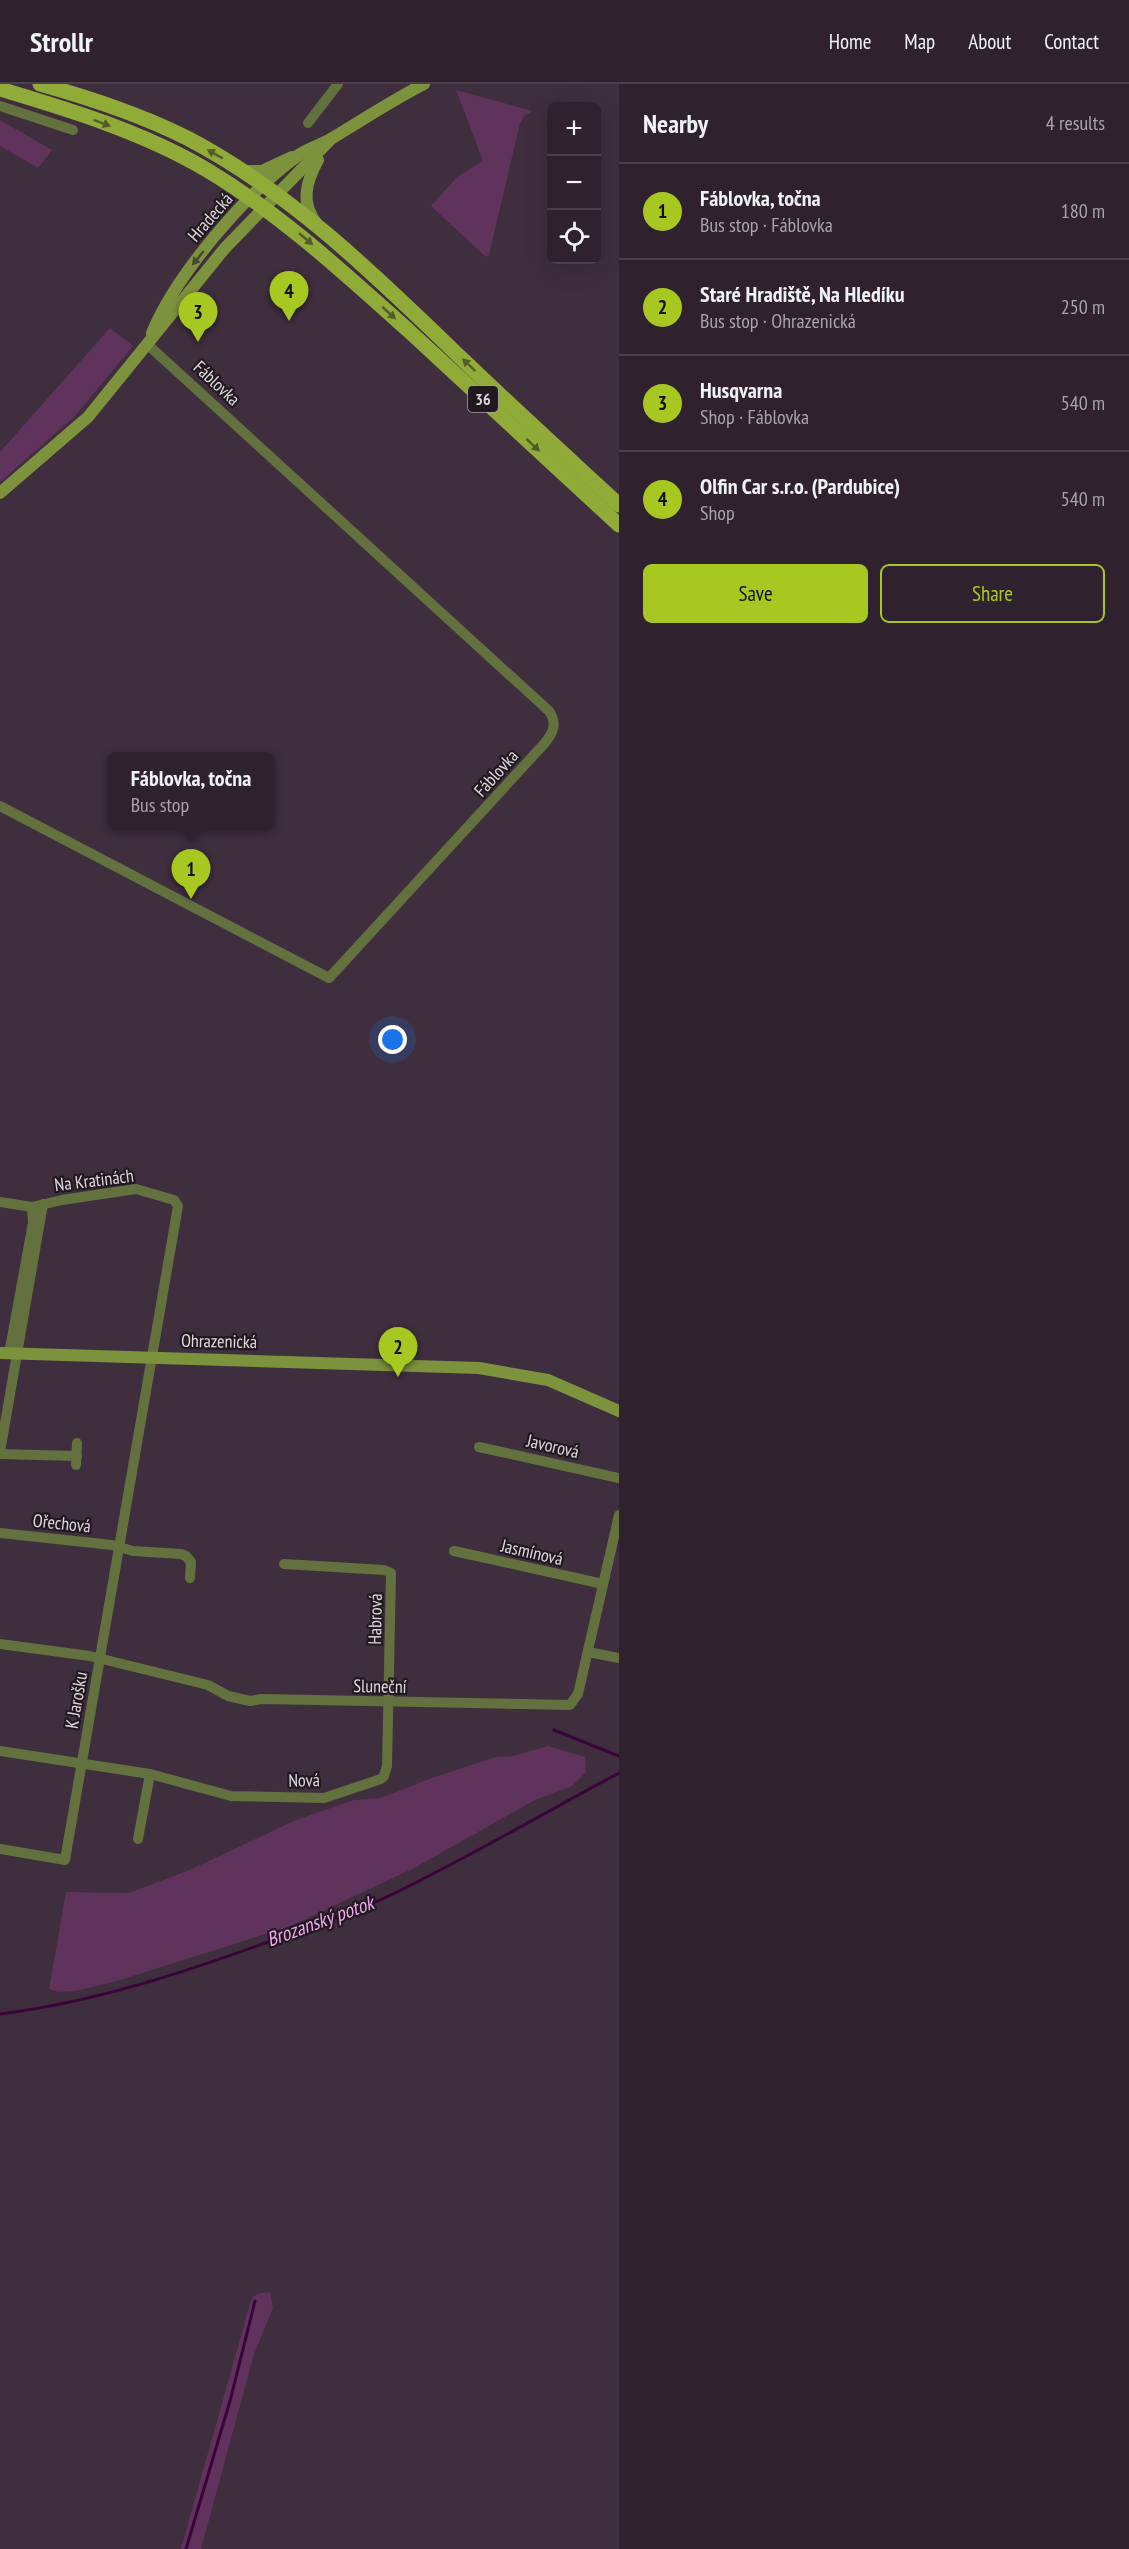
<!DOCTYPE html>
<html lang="en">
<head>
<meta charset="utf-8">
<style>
  body { margin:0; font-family:"PT Sans Narrow",sans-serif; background:#3b2f3a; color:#f1f3f6 }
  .controls { position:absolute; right:18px; top:18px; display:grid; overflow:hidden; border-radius:9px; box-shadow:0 6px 24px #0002 }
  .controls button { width:54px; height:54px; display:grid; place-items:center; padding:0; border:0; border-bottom:2px solid #4a3f4a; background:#2f222e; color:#f1f3f6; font:30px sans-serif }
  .you { position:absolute; left:393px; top:956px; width:21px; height:21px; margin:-15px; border:4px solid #fff; border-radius:50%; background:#1a73e8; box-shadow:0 0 0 9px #1a73e833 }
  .badge { display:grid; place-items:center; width:39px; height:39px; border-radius:50%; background:#a7c820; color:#111; font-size:20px; font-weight:700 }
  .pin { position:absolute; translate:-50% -50px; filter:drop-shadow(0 2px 3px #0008) }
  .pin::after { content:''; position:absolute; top:32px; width:21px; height:18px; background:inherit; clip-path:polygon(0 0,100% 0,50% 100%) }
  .popup { position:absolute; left:107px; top:668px; width:168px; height:78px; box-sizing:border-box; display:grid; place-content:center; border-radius:9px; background:#2f222e; filter:drop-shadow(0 2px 4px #0005); font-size:20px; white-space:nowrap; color:#a7a4aa }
  .popup b { font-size:22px; color:#f1f3f6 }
  .popup::after { content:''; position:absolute; left:50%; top:100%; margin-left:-12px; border:12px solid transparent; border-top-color:#2f222e }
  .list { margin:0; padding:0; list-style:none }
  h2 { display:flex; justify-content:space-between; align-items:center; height:78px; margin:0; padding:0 24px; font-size:26px }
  h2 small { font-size:20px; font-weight:400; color:#a7a4aa }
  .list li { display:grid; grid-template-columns:39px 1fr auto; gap:18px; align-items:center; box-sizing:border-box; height:96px; padding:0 24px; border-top:2px solid #4a3f4a }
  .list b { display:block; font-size:22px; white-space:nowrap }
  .list p { margin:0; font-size:20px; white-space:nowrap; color:#a7a4aa }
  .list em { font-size:20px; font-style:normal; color:#a7a4aa }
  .actions { display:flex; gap:12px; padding:18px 24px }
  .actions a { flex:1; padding:14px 0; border:2px solid #a7c820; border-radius:9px; text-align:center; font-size:21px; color:#a7c820 }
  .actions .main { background:#a7c820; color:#111 }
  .icon { flex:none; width:33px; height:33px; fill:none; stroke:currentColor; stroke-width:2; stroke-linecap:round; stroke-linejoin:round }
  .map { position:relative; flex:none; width:619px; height:2465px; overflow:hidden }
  header { display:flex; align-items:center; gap:36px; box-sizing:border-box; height:84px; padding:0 30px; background:#2f222e; border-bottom:2px solid #4a3f4a }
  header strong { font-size:28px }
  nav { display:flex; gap:33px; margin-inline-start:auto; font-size:21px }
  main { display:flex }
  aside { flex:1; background:#2f222e }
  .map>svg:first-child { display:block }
  .green { fill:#60335d }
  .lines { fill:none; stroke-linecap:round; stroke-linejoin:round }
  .stream { stroke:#3a0339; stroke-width:3 }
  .street { stroke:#63713e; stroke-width:10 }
  .secondary { stroke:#7d923d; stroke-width:12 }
  .primary { stroke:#91ab39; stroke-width:15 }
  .oneway { fill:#535b2b }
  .oneway2 { fill:#46492c }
  .labels { text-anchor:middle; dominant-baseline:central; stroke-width:4.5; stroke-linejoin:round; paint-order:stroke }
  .shield { fill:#211920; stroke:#a79da6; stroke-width:1.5 }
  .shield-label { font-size:16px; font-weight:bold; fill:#e1d6df }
  .street-label { font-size:18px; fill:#e1d6df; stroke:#211920 }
  .water-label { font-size:20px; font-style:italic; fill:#f6a4f1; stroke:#211920 }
</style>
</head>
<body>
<header>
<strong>Strollr</strong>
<nav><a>Home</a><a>Map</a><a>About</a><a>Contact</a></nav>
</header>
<main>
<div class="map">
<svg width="619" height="2465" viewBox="0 0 619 2465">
  <rect width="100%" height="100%" fill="#3f2e3e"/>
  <g class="green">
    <polygon points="456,6 533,27 524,32 520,39 489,171 486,173 431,122 457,93 483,77"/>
    <polygon points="0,36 52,66 38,84 0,62"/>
    <polygon points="110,244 133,262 75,332 0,398 0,368"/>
    <polygon points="548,1662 585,1673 586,1688 572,1702 533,1717 416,1783 291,1842 117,1897 76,1907 58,1908 49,1905 66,1808 129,1809 192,1785 296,1736 354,1716 381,1714 432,1694 496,1673 514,1672"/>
    <path d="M270,2208l3,16 -19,46 -53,195h-20l69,-245c4,-11 9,-11 20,-12z"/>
  </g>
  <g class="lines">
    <g class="stream">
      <polyline points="554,1646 619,1672"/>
      <path d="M0,1930c95,-12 186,-42 276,-75 40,-14 81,-27 119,-46 76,-37 149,-80 224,-120"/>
      <polyline points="186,2465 230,2317 255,2217"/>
    </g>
    <g class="street">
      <polyline points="0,22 73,46"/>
      <polyline points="308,39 338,0"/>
      <path d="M0,722l329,172 215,-234c9,-11 14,-20 5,-33l-402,-367"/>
      <polyline points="0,1118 32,1123 62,1116 136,1105 174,1116 178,1122 65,1776 0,1765"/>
      <polyline points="9,1270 33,1139 32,1123"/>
      <polyline points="479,1363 619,1394"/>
      <polyline points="0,1368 43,1120"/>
      <polyline points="0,1370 77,1372"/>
      <polyline points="76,1381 77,1359"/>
      <polyline points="0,1449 112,1461 133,1467 181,1470 186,1472 191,1478 190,1494"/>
      <polyline points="454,1467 603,1500"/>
      <polyline points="0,1560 90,1572 208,1601 228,1612 250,1617 262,1615 570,1621 578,1610 619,1431"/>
      <polyline points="588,1568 619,1574"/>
      <polyline points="0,1667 150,1690 231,1712 324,1714 381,1695 384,1692 387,1682 391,1489 384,1486 284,1480"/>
      <polyline points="138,1755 150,1690"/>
    </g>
    <g class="secondary">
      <polyline points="244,87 262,87 292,73"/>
      <path d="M317,140c-17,-21 -11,-42 1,-64"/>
      <path d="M152,249c25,-60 95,-141 148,-179 9,-6 20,-9 29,-14 32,-19 62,-39 95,-56"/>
      <polyline points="0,409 88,333 225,164 329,57"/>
      <polyline points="0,1269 479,1284 548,1296 619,1327"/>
    </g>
    <g class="primary">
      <path d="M40,0c50,14 102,31 149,55 104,55 187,137 271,218 52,50 106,99 159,148"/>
      <path d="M0,5c70,21 143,43 207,81 75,45 137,103 202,161 70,64 140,129 210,194"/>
    </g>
  </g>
  <defs><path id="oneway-solid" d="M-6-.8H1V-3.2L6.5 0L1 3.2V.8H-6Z" transform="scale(1.5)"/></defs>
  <g class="oneway">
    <use href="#oneway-solid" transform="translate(102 39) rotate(21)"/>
    <use href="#oneway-solid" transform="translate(215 70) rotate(-150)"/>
    <use href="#oneway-solid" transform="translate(306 155) rotate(40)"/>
    <use href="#oneway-solid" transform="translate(389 229) rotate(42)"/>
    <use href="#oneway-solid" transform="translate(469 281) rotate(-136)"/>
    <use href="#oneway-solid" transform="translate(533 361) rotate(43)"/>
  </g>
  <use class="oneway2" href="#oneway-solid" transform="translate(198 174) rotate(129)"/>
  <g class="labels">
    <rect class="shield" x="468" y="302" width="30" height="26" rx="4.5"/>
    <g class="shield-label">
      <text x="483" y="315">36</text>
    </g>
    <g class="street-label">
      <text transform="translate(210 133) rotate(-49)">Hradecká</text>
      <text transform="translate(217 299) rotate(43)">Fáblovka</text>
      <text transform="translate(496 689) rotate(-48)">Fáblovka</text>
      <text transform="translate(94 1096) rotate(-7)">Na Kratinách</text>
      <text transform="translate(219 1257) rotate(1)">Ohrazenická</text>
      <text transform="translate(553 1362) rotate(13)">Javorová</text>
      <text transform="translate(62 1439) rotate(6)">Ořechová</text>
      <text transform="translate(532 1468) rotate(13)">Jasmínová</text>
      <text transform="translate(375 1535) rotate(-89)">Habrová</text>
      <text transform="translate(380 1602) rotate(1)">Sluneční</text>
      <text transform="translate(76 1616) rotate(-80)">K Jarošku</text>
      <text transform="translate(304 1696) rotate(-1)">Nová</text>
    </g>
    <g class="water-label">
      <text transform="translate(320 1837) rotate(-20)">Brozanský potok</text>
    </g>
  </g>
</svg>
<div class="controls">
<button>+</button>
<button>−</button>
<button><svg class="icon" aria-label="locate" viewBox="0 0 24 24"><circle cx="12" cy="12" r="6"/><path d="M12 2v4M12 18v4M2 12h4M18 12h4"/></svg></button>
</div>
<div class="you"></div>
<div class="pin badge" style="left:191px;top:815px">1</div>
<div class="popup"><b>Fáblovka, točna</b>Bus stop</div>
<div class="pin badge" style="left:398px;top:1293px">2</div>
<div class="pin badge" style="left:198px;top:258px">3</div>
<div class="pin badge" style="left:289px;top:237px">4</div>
</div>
<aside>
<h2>Nearby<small>4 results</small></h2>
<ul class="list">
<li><span class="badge">1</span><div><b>Fáblovka, točna</b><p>Bus stop · Fáblovka</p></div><em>180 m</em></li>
<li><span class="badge">2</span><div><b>Staré Hradiště, Na Hledíku</b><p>Bus stop · Ohrazenická</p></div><em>250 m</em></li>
<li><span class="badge">3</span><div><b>Husqvarna</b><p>Shop · Fáblovka</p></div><em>540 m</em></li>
<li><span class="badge">4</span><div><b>Olfin Car s.r.o. (Pardubice)</b><p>Shop</p></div><em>540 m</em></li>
</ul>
<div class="actions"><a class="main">Save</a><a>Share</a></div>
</aside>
</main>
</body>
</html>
